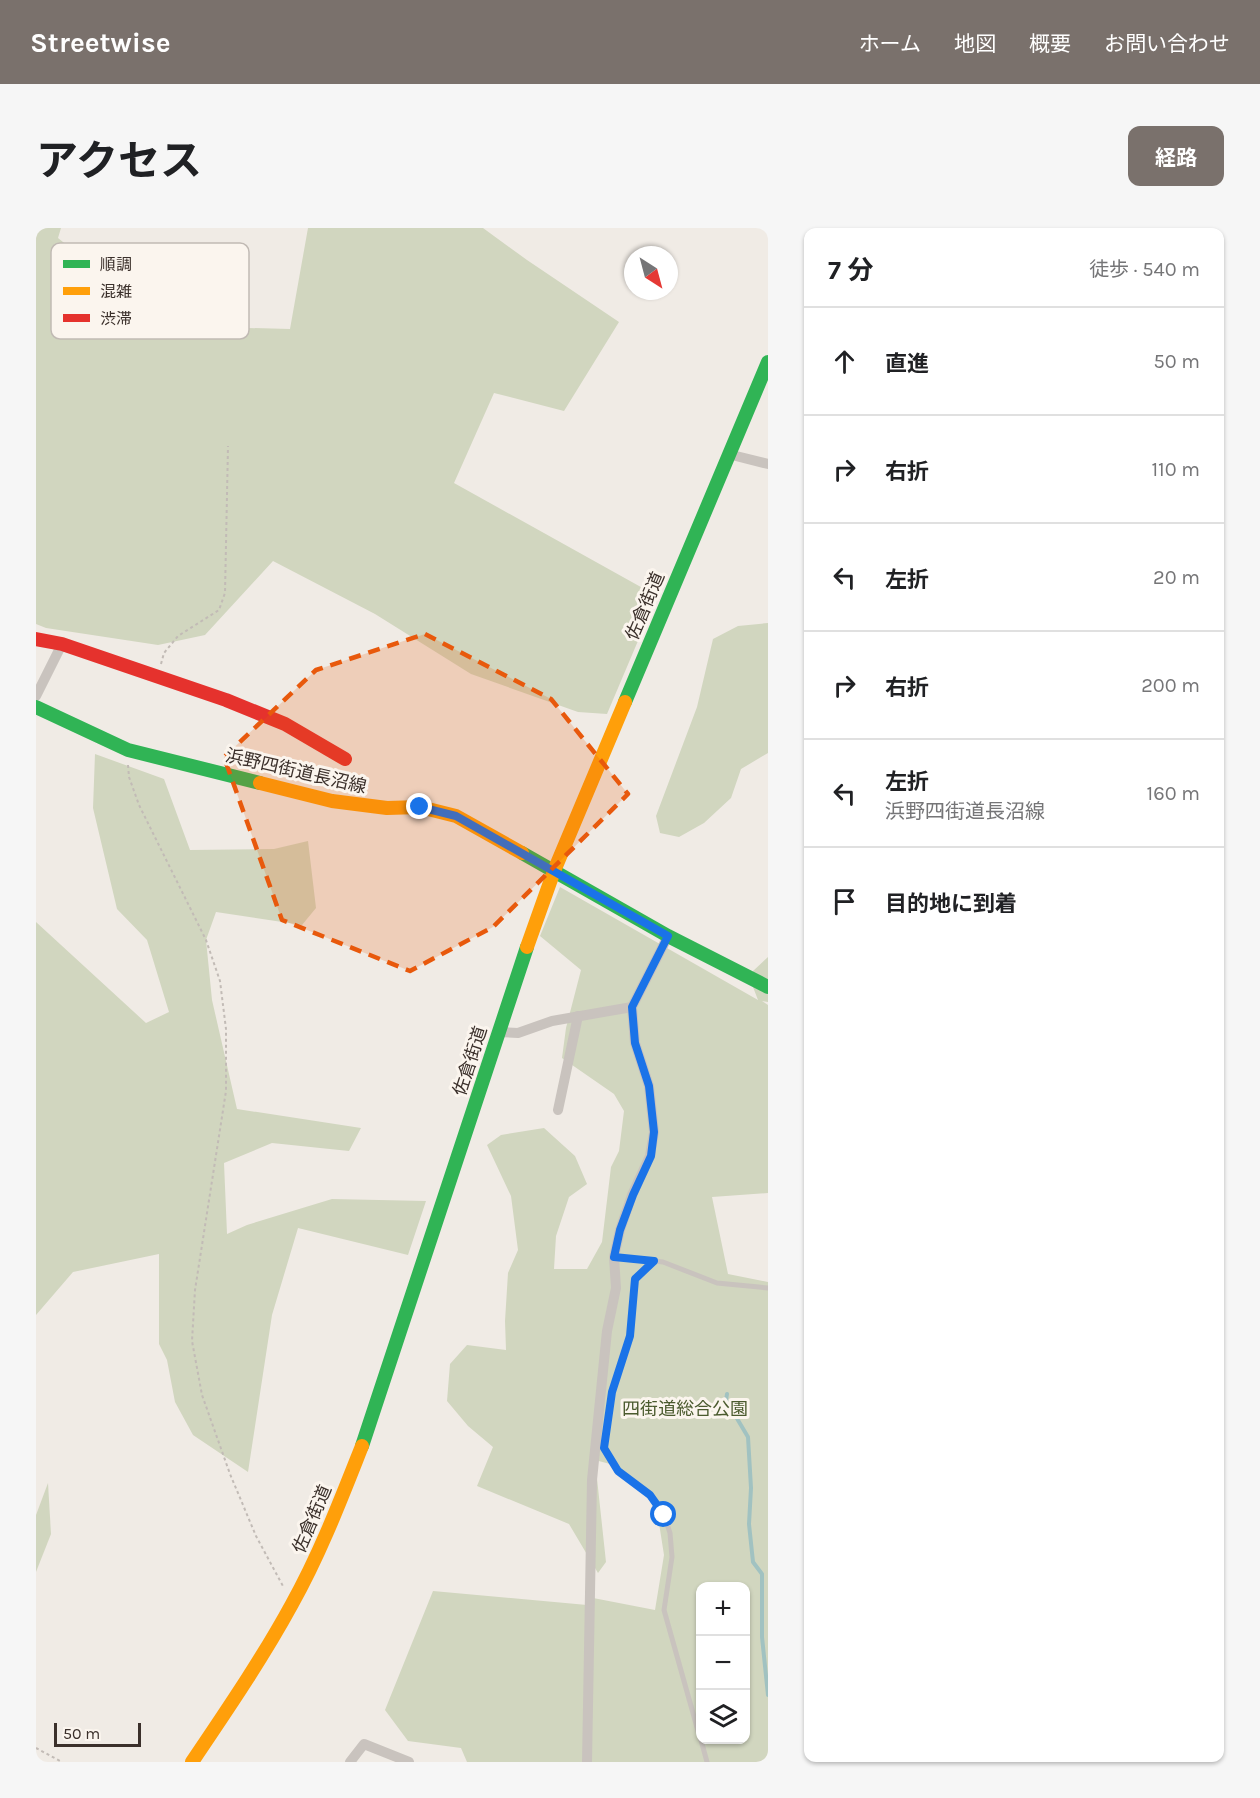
<!DOCTYPE html>
<html lang="ja">
<head>
<meta charset="utf-8">
<style>
  body { margin:0; font-family:Karla,"Noto Sans JP",sans-serif; background:#f6f6f6; color:#202124 }
  .controls { position:absolute; right:18px; bottom:18px; display:grid; overflow:hidden; border-radius:12px; box-shadow:0 2px 4px #0004 }
  .controls button { width:54px; height:54px; display:grid; place-items:center; padding:0; border:0; border-bottom:2px solid #e0e0e0; background:#fff; color:#202124; font:30px sans-serif }
  .compass { position:absolute; left:588px; top:18px; width:54px; height:54px; border-radius:50%; background:#fff; box-shadow:0 2px 4px #0004; rotate:144deg }
  .scale { position:absolute; left:18px; bottom:15px; width:87px; box-sizing:border-box; padding-left:6px; border:3px solid #3b302b; border-top:0; font-size:16px; line-height:21px; white-space:nowrap; color:#3b302b; -webkit-text-stroke:4px #fbf5ee; paint-order:stroke }
  .stop { position:absolute; width:18px; height:18px; margin:-14px; border:4px solid #1a73e8; border-radius:50%; background:#fff }
  .stop.end { background:#1a73e8; border-color:#fff; box-shadow:0 2px 6px #0008 }
  .list { margin:0; padding:0; list-style:none }
  h2 { display:flex; justify-content:space-between; align-items:center; height:78px; margin:0; padding:0 24px; font-size:26px }
  h2 small { font-size:20px; font-weight:400; color:#757577 }
  .list li { display:grid; grid-template-columns:39px 1fr auto; gap:18px; align-items:center; box-sizing:border-box; height:108px; padding:0 24px; border-top:2px solid #e0e0e0 }
  .list b { display:block; font-size:22px; white-space:nowrap }
  .list p { margin:0; font-size:20px; white-space:nowrap; color:#757577 }
  .list em { font-size:20px; font-style:normal; color:#757577 }
  .icon { flex:none; width:33px; height:33px; fill:none; stroke:currentColor; stroke-width:2; stroke-linecap:round; stroke-linejoin:round }
  .map { position:relative; flex:none; width:732px; height:1534px; overflow:hidden; border-radius:12px }
  header { display:flex; align-items:center; gap:36px; box-sizing:border-box; height:84px; padding:0 30px; background:#7a716c; color:#fff }
  header strong { font-size:28px }
  nav { display:flex; gap:33px; margin-inline-start:auto; font-size:21px }
  .intro { display:flex; align-items:center; justify-content:space-between; box-sizing:border-box; height:144px; padding:0 36px }
  h1 { margin:0; font-size:42px }
  .button { padding:15px 27px; border-radius:12px; background:#7a716c; color:#fff; font-size:21px; font-weight:700 }
  main { display:flex; gap:36px; padding:0 36px }
  aside { flex:1; background:#fff; border-radius:12px; box-shadow:0 2px 4px #0004 }
  .map>svg:first-child { display:block }
  .green { fill:#d1d6bf; fill-rule:evenodd }
  .lines { fill:none; stroke-linecap:round; stroke-linejoin:round }
  .stream { stroke:#a1c2c1; stroke-width:4 }
  .path { stroke:#c2bbb6; stroke-width:2; stroke-dasharray:3 3; stroke-linecap:butt }
  .lane { stroke:#c9c3be; stroke-width:5 }
  .street { stroke:#c9c3be; stroke-width:10 }
  .fast { stroke:#30b455; stroke-width:14 }
  .slow { stroke:#ff9f0a; stroke-width:14 }
  .jam { stroke:#e5322d; stroke-width:14 }
  .route { stroke:#1a73e8; stroke-width:8 }
  .marked { fill:#e8590c; fill-opacity:0.2; stroke:#e8590c; stroke-width:4.5; stroke-dasharray:12 8; stroke-linejoin:round }
  .labels { text-anchor:middle; dominant-baseline:central; stroke-width:6; stroke-linejoin:round; paint-order:stroke }
  .street-label { font-size:18px; fill:#3b302b; stroke:#fbf5ee }
  .park-label { font-size:18px; fill:#4a5a2e; stroke:#fbf5ee }
  .key { fill:#fbf5ee; stroke:#c1bab4; stroke-width:1.5 }
  .key-label { font-size:16px; fill:#3b302b }
</style>
</head>
<body>
<header>
<strong>Streetwise</strong>
<nav><a>ホーム</a><a>地図</a><a>概要</a><a>お問い合わせ</a></nav>
</header>
<div class="intro"><h1>アクセス</h1><a class="button">経路</a></div>
<main>
<div class="map">
<svg width="732" height="1534" viewBox="0 0 732 1534">
  <rect width="100%" height="100%" fill="#f0ebe5"/>
  <g class="green">
    <polygon points="0,0 25,0 22,10 37,22 164,38 175,99 254,101 272,0 447,0 491,32 583,94 528,183 458,165 418,255 621,368 571,486 542,484 435,446 339,386 237,333 169,407 122,417 10,400 0,396"/>
    <polygon points="732,395 732,525 705,541 695,570 668,595 643,609 624,605 620,588 661,479 677,411 702,398"/>
    <polygon points="59,526 128,551 154,622 238,621 272,613 280,680 266,697 180,684 170,712 176,772 201,881 325,900 313,923 236,915 188,935 191,1006 211,997 296,971 390,973 372,1027 262,1000 236,1087 212,1244 157,1207 139,1174 131,1132 123,1116 123,1026 37,1044 0,1087 0,694 110,795 133,784 111,712 81,681 57,580"/>
    <path d="M524,659l198,113 -5,-13v-16l15,-14v45l-6,-1 6,4v188l-56,4 16,77 40,8v480h-301l-6,-14 -53,-7 -23,-31 48,-119 154,14 1,-8 67,13 9,-55 -8,-51 -46,-40 -15,-4 11,102 -8,11 -29,-49 -92,-38 16,-39 -25,-21 -21,-25 3,-37 17,-19 39,5 -1,-29 3,-48 10,-23 -7,-54 -24,-51 14,-10 43,-7 31,28 12,28 -18,13 -13,39 -2,33h33l15,-27 9,-75 8,-16 5,-40 -10,-17 -52,-36 4,-30 15,-58 -41,-34zM664,1358h46v154h-46z"/>
    <polygon points="12,1255 15,1306 0,1344 0,1287"/>
  </g>
  <g class="lines">
    <polyline class="stream" points="691,1166 690,1172 712,1209 715,1260 713,1296 717,1334 726,1346 726,1409 732,1467"/>
    <g class="path">
      <polyline points="125,436 128,425 142,408 183,382 189,365 192,218"/>
      <polyline points="92,537 93,549 103,577 170,712 184,753 190,801 190,863 159,1062 156,1113 166,1167 194,1246 220,1308 248,1360"/>
      <polyline points="0,1520 26,1534"/>
    </g>
    <g class="lane">
      <polyline points="578,1029 618,1033"/>
      <polyline points="664,1510 628,1382 636,1329 634,1305 628,1287 614,1267 582,1243 568,1219 576,1164 594,1108 599,1051 618,1033 627,1034 681,1055 732,1060"/>
      <polyline points="665,1512 671,1534"/>
    </g>
    <g class="street">
      <polyline points="692,226 732,236"/>
      <polyline points="0,468 26,416"/>
      <polyline points="462,804 482,805 516,793 596,779"/>
      <polyline points="522,882 542,788"/>
      <polyline points="314,1534 328,1516 373,1534"/>
      <polyline points="551,1534 556,1252 571,1103 580,1060 578,1029 584,1002 596,967 614,928 618,904 613,858 599,815 596,779 632,708"/>
    </g>
    <g class="fast">
      <polyline points="589,474 732,134"/>
      <polyline points="0,479 92,522 224,555"/>
      <polyline points="486,625 632,708 732,759"/>
      <polyline points="326,1218 491,719"/>
    </g>
    <g class="slow">
      <polyline points="224,555 296,573 351,580 384,579 420,588 486,625"/>
      <polyline points="491,719 518,643 589,474"/>
      <path d="M156,1534c35,-52 70,-103 100,-158 28,-50 49,-105 70,-158"/>
    </g>
    <polyline class="jam" points="0,411 26,416 190,472 249,496 309,531"/>
  </g>
  <g class="lines">
    <polyline class="route" points="384,579 420,588 632,708 596,779 599,815 613,858 618,904 615,928 597,967 584,1002 578,1029 618,1033 599,1051 594,1108 576,1164 568,1220 582,1243 614,1267 628,1287"/>
  </g>
  <path class="marked" d="M389,406l126,65 77,95 -135,133 -83,44 -128,-51 -58,-163 92,-87z"/>
  <g class="labels">
    <g class="street-label">
      <text transform="translate(609 378) rotate(-67)">佐倉街道</text>
      <text transform="translate(260 543) rotate(13)">浜野四街道長沼線</text>
      <text transform="translate(434 833) rotate(-72)">佐倉街道</text>
      <text transform="translate(276 1291) rotate(-67)">佐倉街道</text>
    </g>
    <g class="park-label">
      <text x="649" y="1181">四街道総合公園</text>
    </g>
  </g>
  <rect x="15" y="15" width="198" height="96" rx="9" class="key"/>
  <rect x="27" y="32" width="27" height="8" fill="#30b455"/>
  <rect x="27" y="59" width="27" height="8" fill="#ff9f0a"/>
  <rect x="27" y="86" width="27" height="8" fill="#e5322d"/>
  <g class="key-label">
    <text x="64" y="42">順調</text>
    <text x="64" y="69">混雑</text>
    <text x="64" y="96">渋滞</text>
  </g>
</svg>
<div class="controls">
<button>+</button>
<button>−</button>
<button><svg class="icon" aria-label="layers" viewBox="0 0 24 24"><path d="M12 4l9 5-9 5-9-5zM3 14l9 5 9-5"/></svg></button>
</div>
<svg class="compass" viewBox="-18 -18 36 36"><path d="M0-13l5 13h-10z" fill="#e53935"/><path d="M0 13l5-13h-10z" fill="#757577"/></svg>
<div class="scale">50 m</div>
<div class="stop" style="left:628px;top:1287px"></div>
<div class="stop end" style="left:384px;top:579px"></div>
</div>
<aside>
<h2>7 分<small>徒歩 · 540 m</small></h2>
<ul class="list">
<li><svg class="icon" aria-label="ahead" viewBox="0 0 24 24"><path d="M12 20V5M6 11l6-6 6 6"/></svg><div><b>直進</b></div><em>50 m</em></li>
<li><svg class="icon" aria-label="right" viewBox="0 0 24 24"><path d="M7 20v-9h11M14 6l5 5-5 5"/></svg><div><b>右折</b></div><em>110 m</em></li>
<li><svg class="icon" aria-label="left" viewBox="0 0 24 24"><path d="M17 20v-9H6M10 6l-5 5 5 5"/></svg><div><b>左折</b></div><em>20 m</em></li>
<li><svg class="icon" aria-label="right" viewBox="0 0 24 24"><path d="M7 20v-9h11M14 6l5 5-5 5"/></svg><div><b>右折</b></div><em>200 m</em></li>
<li><svg class="icon" aria-label="left" viewBox="0 0 24 24"><path d="M17 20v-9H6M10 6l-5 5 5 5"/></svg><div><b>左折</b><p>浜野四街道長沼線</p></div><em>160 m</em></li>
<li><svg class="icon" aria-label="arrive" viewBox="0 0 24 24"><path d="M6 21V4h12l-3 4 3 4H6"/></svg><div><b>目的地に到着</b></div></li>
</ul>
</aside>
</main>
</body>
</html>
